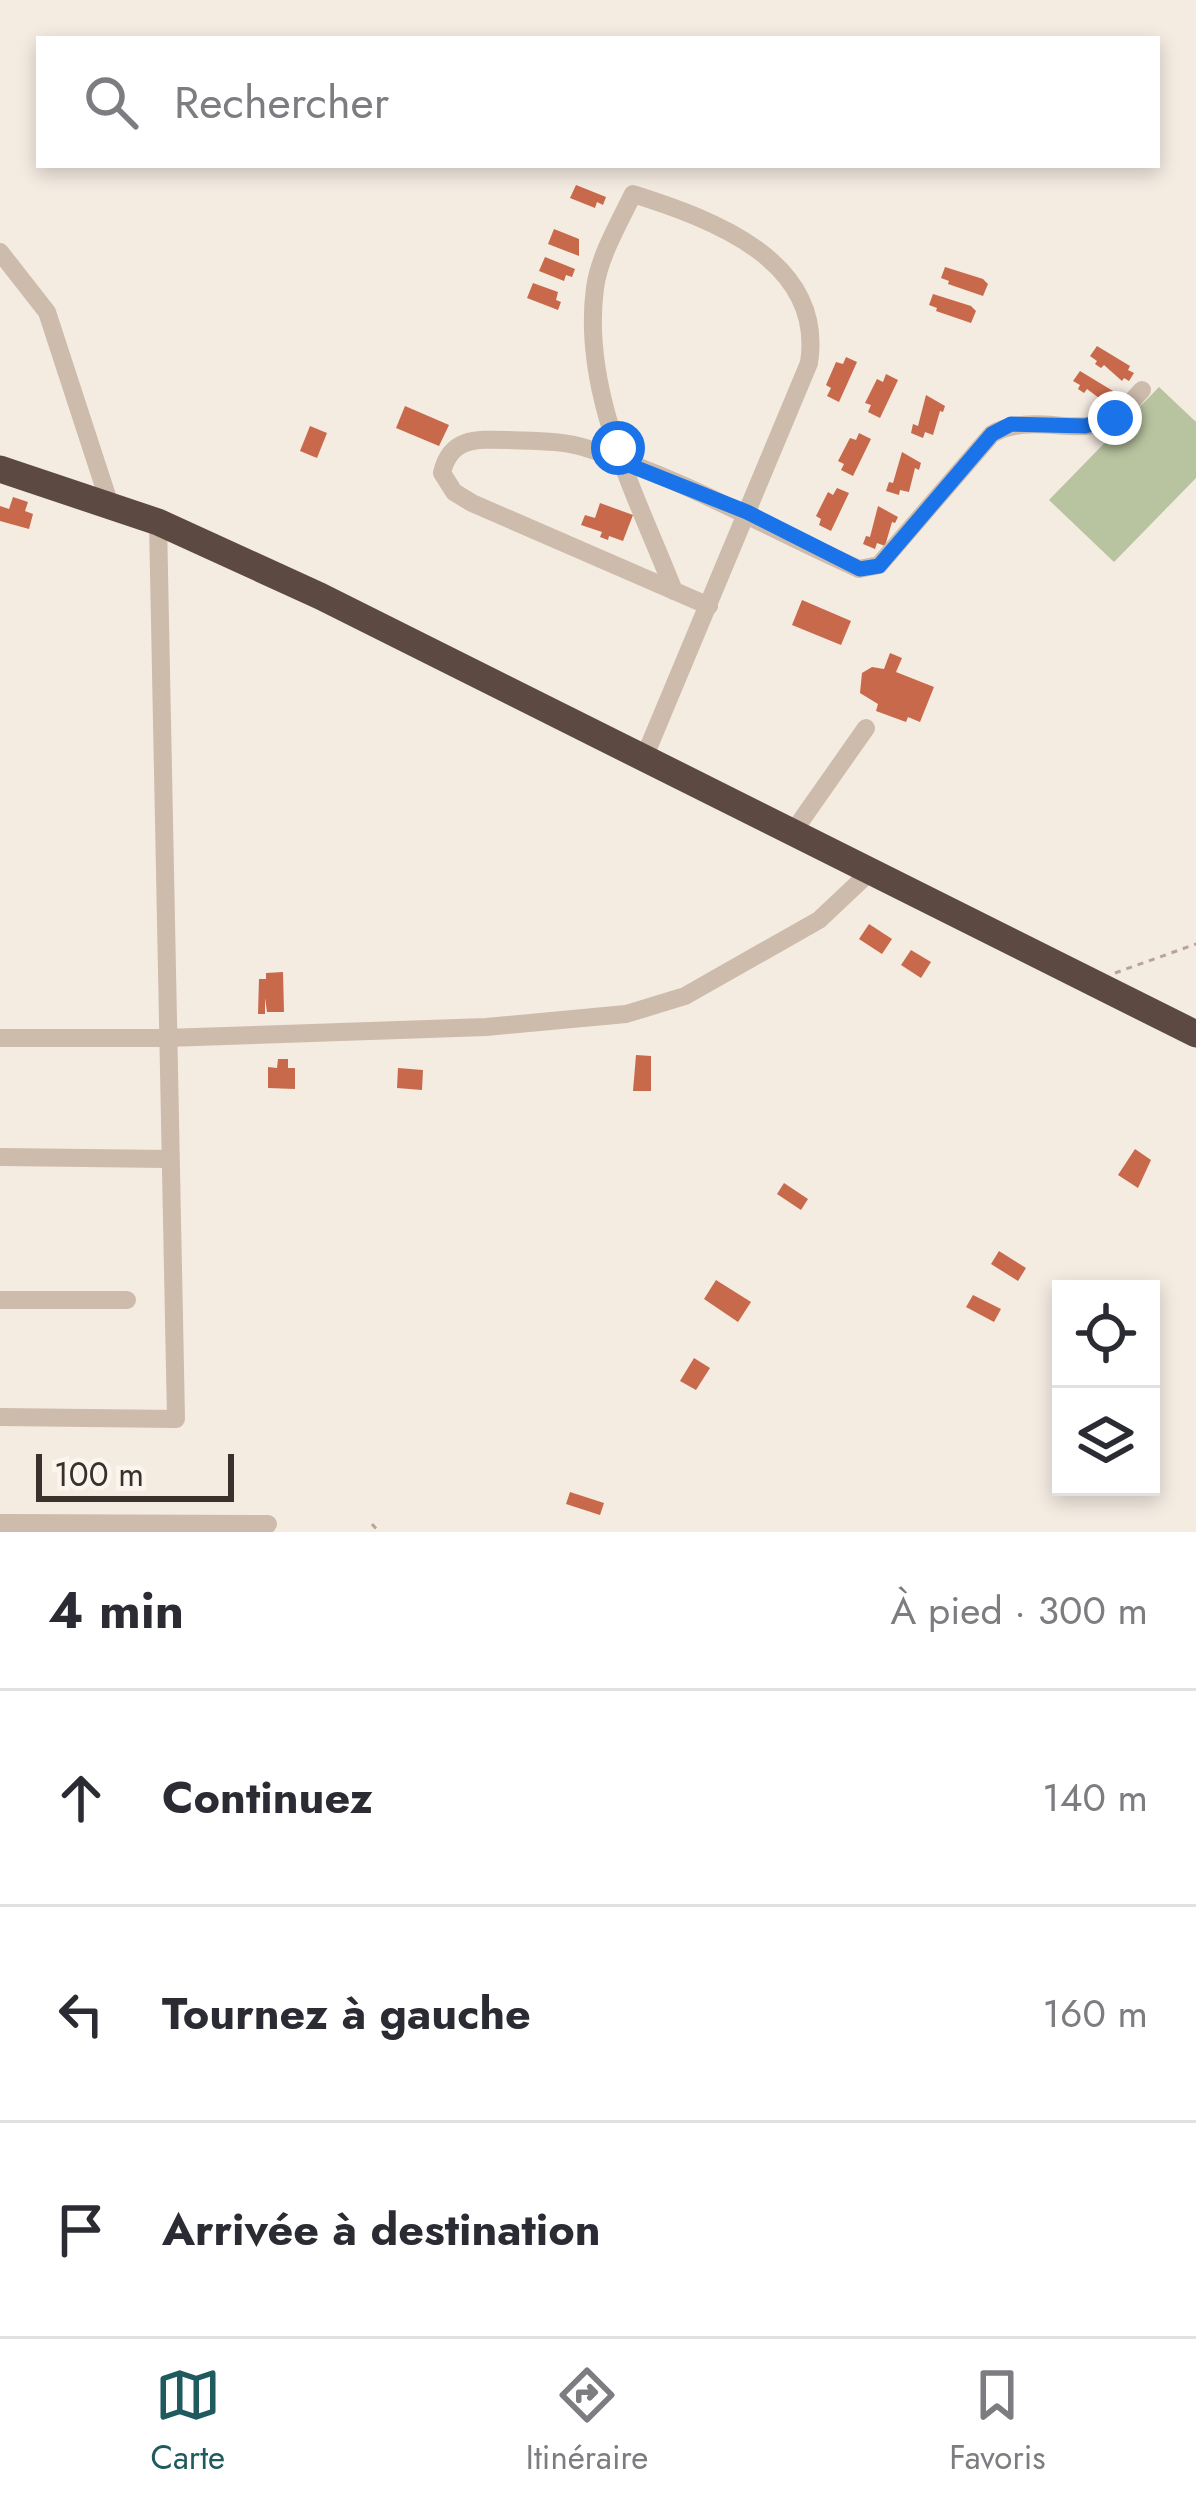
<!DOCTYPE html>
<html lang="fr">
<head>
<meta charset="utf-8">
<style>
  body { margin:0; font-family:Jost,sans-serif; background:#f7f7f7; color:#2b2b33 }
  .controls { position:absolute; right:36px; bottom:36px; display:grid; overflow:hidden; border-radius:0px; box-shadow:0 6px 18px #0003 }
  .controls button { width:108px; height:108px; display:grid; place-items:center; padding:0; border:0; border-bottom:3px solid #e1e1e2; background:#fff; color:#2b2b33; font:60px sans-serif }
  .scale { position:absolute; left:36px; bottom:30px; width:198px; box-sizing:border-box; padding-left:12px; border:6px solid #3b302b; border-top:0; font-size:33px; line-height:42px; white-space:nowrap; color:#3b302b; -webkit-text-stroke:9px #fbf5ee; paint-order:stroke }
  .stop { position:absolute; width:36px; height:36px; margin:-27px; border:9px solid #1a73e8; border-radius:50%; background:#fff }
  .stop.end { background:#1a73e8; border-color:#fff; box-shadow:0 3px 12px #0008 }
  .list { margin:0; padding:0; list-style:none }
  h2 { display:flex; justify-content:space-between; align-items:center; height:156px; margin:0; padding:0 48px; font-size:51px }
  h2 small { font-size:39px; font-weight:400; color:#7c7c81 }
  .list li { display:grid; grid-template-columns:78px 1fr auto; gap:36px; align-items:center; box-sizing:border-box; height:216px; padding:0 48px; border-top:3px solid #e1e1e2 }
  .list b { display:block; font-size:45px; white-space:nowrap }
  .list em { font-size:39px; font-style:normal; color:#7c7c81 }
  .icon { flex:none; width:66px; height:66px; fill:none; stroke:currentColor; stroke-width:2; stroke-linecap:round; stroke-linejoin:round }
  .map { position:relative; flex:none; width:1196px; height:1532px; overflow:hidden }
  .search { position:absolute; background:#fff; box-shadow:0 6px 18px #0003; left:36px; right:36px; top:36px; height:132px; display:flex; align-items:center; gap:30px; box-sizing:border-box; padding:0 42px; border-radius:0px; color:#7c7c81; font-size:45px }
  .sheet { height:804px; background:#fff }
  nav { display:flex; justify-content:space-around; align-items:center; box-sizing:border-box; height:168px; border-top:3px solid #e1e1e2; background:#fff; font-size:33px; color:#7c7c81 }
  nav a { display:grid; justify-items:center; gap:6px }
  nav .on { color:#1f5a5e }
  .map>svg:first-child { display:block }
  .green { fill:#b8c4a0 }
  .building { fill:#c8694b }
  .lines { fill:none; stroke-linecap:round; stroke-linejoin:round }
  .path { stroke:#b9a596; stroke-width:3; stroke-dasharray:6 6; stroke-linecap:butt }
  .minor { stroke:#cdbbac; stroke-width:18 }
  .highway { stroke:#5c4a42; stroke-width:27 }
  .route { stroke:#1a73e8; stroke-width:15 }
</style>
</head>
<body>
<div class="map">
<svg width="1196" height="1532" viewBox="0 0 1196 1532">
  <rect width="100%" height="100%" fill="#f4ebe1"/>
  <polygon class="green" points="1159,387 1196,422 1196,478 1114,562 1049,500"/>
  <g class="building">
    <polygon points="576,185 606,197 603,205 597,202 595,208 570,198"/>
    <polygon points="554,229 579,239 579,256 548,244"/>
    <polygon points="545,257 575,269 572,277 566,275 564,281 539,271"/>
    <polygon points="945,267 983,279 988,284 983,296 948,284 949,281 941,278"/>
    <polygon points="533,283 558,292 556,300 561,302 558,310 527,298"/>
    <polygon points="933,294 971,306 976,311 971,323 936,311 937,308 929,305"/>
    <polygon points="1097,346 1130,366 1128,370 1134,373 1129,381 1124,378 1122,381 1104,365 1101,368 1095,364 1097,361 1090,356"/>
    <polygon points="846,357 857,362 839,402 827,396 831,388 826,385 836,362 843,364"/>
    <polygon points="1080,371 1113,391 1111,394 1117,398 1112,406 1097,401 1099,398 1087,389 1084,393 1078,389 1080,385 1073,381"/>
    <polygon points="886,374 898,380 880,418 868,412 871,405 865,403 877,379 883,382"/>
    <polygon points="926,395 945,406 943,412 940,411 933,435 925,432 923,438 911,433 913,424 918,426"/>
    <polygon points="405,406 449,425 439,446 396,428"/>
    <polygon points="310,426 327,433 317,458 300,451"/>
    <polygon points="859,433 871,439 853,476 841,470 844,464 838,461 850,438 856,440"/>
    <polygon points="902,452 921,463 919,470 915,468 909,492 900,490 899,495 886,491 889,482 893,483"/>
    <polygon points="837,488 849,493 831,531 819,525 821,519 816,516 828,492 833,495"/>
    <polygon points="13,497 28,502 25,511 33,514 29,529 0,521 0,506 9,509"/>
    <polygon points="600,503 633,515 623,541 609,536 608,540 600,537 602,532 581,525 585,515 595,518"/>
    <polygon points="878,506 898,517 895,523 892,522 885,546 877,543 875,549 863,544 866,536 870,537"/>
    <polygon points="802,600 851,621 841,645 792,625"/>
    <polygon points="890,653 902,658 896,672 934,687 920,722 908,717 906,722 876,711 878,704 860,693 862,673 872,667 884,669"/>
    <polygon points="869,924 892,939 882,954 859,939"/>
    <polygon points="911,950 931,962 921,978 901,965"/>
    <polygon points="283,972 284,1012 267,1012 265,998 265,1014 258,1014 259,979 266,979 266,973"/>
    <polygon points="636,1055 651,1056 651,1091 633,1091"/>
    <polygon points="278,1059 288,1059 288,1068 295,1068 295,1089 268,1088 268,1067 277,1068"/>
    <polygon points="398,1068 423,1070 422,1090 397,1088"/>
    <polygon points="1135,1149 1151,1160 1138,1188 1118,1175"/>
    <polygon points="784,1183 808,1199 801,1210 777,1194"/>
    <polygon points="999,1251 1026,1268 1018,1281 991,1264"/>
    <polygon points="716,1280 751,1302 738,1322 704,1299"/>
    <polygon points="973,1295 1001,1309 994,1322 966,1307"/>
    <polygon points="694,1358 710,1368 696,1390 680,1381"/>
    <polygon points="570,1492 604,1503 600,1515 566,1504"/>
  </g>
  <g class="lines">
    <g class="path">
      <polyline points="1115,973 1196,944"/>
      <polyline points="372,1524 379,1532"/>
    </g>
    <g class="minor">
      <polyline points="0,252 47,312 110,505"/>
      <path d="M709,606l-237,-103 -18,-11 -12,-19c8,-35 33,-34 65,-33 27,1 56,0 82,9 95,30 180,80 270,120l20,-4 113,-131c42,-23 86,5 122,-16 10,-6 20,-20 28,-28"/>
      <path d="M644,758l165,-395c16,-103 -97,-144 -176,-169 -14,29 -34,63 -38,94 -14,104 42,209 79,303"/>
      <polyline points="793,832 866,728"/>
      <polyline points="0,1038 166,1038 486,1027 626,1014 685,996 819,920 871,871"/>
      <polyline points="0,1157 169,1159"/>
      <polyline points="0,1300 127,1300"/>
      <polyline points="0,1417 176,1419 158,522"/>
      <polyline points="0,1523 268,1524"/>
    </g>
    <polyline class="highway" points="0,469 158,522 320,596 1196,1034"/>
  </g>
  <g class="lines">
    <polyline class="route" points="618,448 624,463 747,512 860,569 879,566 992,434 1011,424 1085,426 1115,418"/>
  </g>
</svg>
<div class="controls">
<button><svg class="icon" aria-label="locate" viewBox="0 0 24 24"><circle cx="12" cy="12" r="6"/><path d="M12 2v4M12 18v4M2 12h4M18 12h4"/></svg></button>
<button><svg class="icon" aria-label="layers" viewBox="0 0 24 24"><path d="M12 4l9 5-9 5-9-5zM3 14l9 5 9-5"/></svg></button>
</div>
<div class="scale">100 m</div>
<div class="stop" style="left:618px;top:448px"></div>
<div class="stop end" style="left:1115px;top:418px"></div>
<div class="search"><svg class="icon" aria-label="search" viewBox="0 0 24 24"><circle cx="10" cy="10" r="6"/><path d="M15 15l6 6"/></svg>Rechercher</div>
</div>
<section class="sheet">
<h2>4 min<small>À pied · 300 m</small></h2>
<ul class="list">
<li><svg class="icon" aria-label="ahead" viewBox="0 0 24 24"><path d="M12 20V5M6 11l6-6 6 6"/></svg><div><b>Continuez</b></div><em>140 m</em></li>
<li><svg class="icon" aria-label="left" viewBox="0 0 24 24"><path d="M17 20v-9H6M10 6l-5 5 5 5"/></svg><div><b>Tournez à gauche</b></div><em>160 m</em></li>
<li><svg class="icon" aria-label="arrive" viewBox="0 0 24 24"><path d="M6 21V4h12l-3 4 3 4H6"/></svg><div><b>Arrivée à destination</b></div></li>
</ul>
</section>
<nav>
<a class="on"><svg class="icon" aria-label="map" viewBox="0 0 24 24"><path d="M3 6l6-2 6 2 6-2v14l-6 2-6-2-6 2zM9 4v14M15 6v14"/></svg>Carte</a>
<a><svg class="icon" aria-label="directions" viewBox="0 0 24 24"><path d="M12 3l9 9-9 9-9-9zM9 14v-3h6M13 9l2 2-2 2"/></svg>Itinéraire</a>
<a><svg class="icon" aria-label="saved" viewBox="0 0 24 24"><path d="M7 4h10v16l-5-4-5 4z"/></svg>Favoris</a>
</nav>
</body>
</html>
